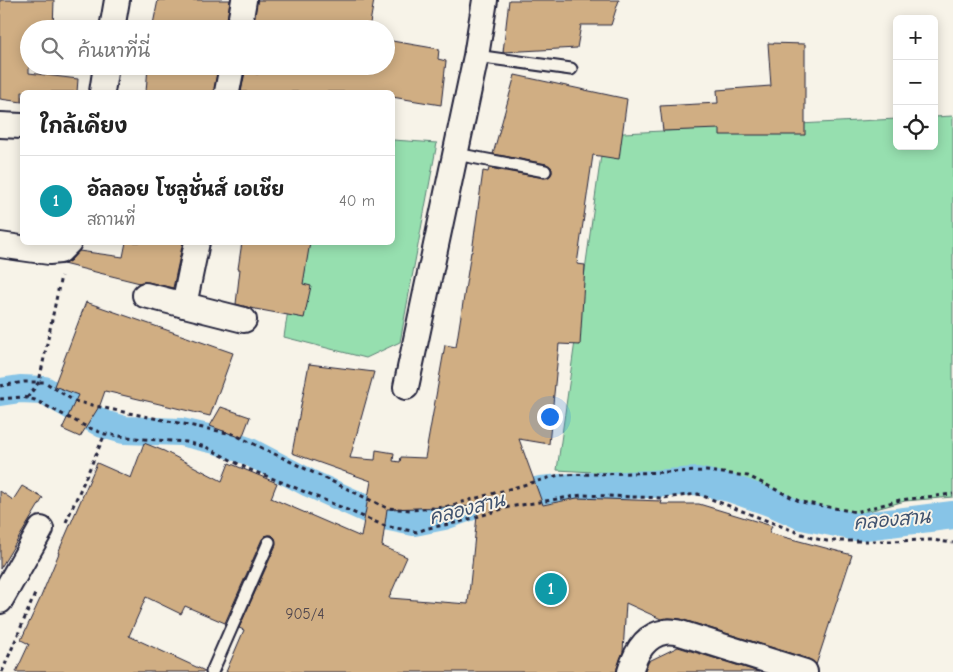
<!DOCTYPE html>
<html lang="th">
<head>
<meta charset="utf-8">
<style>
  body { margin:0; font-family:"Comic Neue","Playpen Sans Thai",sans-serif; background:#f6f6f6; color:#222 }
  .controls { position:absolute; right:15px; top:15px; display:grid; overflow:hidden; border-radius:8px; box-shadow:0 2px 12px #0003 }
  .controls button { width:45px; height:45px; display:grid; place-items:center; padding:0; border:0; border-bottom:1px solid #e0e0e0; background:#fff; color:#222; font:25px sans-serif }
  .you { position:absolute; left:549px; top:416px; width:18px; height:18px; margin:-12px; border:4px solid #fff; border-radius:50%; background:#1a73e8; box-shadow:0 0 0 8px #1a73e833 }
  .badge { display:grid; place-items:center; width:32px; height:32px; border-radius:50%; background:#0f766e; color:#fff; font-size:16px; font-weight:700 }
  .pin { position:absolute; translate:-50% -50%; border:2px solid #fff; box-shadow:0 1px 5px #0006 }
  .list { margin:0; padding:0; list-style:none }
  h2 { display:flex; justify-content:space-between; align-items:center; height:65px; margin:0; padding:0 20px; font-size:21px }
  h2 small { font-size:16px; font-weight:400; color:#767676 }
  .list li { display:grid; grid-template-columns:32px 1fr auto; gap:15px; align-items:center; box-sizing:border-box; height:90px; padding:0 20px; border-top:1px solid #e0e0e0 }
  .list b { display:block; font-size:19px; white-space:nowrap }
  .list p { margin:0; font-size:16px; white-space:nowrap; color:#767676 }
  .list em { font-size:16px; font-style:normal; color:#767676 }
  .icon { flex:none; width:28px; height:28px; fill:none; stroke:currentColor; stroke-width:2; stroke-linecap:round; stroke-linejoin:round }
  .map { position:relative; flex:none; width:953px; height:672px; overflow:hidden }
  .search { position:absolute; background:#fff; box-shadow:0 2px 12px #0003; left:20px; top:20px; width:375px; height:55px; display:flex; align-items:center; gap:12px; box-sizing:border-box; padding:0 18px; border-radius:28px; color:#767676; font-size:19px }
  .panel { position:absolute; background:#fff; box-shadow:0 2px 12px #0003; left:20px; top:90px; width:375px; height:155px; border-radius:8px }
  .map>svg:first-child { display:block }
  .green { fill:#96dfaf; stroke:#5c8075 }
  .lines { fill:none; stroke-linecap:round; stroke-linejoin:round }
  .canal { stroke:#87c4e7; stroke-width:28 }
  .building { fill:#d0ae83; stroke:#22223b; fill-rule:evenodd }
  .lane-casing { stroke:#22223b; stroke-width:15 }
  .street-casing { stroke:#22223b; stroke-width:28 }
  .path { stroke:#22223b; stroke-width:3; stroke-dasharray:4 4; stroke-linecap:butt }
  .lane { stroke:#f7f3e8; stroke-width:11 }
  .street { stroke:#f7f3e8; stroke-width:24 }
  .labels { text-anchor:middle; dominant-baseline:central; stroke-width:4; stroke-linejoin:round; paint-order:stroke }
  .number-label { font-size:15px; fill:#4e454d }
  .water-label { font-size:19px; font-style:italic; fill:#40536f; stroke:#f7f3e8 }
</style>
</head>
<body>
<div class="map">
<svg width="953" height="672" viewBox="0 0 953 672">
  <rect width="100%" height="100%" fill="#f7f3e8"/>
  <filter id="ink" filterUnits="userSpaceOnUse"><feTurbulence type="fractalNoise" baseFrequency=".02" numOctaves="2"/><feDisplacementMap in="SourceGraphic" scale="10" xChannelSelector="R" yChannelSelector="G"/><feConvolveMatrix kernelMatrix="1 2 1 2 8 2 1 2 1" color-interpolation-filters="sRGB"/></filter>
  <g filter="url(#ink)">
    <g class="green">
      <polygon points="953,116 953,497 905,501 858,514 801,504 769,488 720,473 630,474 557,470 604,134 897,119 897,146 934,146 934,117"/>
      <polygon points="393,140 437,143 400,342 366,358 284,337 298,243 392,242"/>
    </g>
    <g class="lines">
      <polyline class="canal" points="0,392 20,389 44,390 103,424 124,430 181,432 216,440 248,451 309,483 380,515 414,522 444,516 475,505 541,490 572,487 651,484 697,481 730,488 775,504 802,516 857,527 953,515"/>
    </g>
    <g class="building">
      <polygon points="0,0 54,0 53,29 29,29 29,73 78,79 77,92 22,92 22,102 0,99"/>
      <polygon points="158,0 230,0 226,29 152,29"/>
      <polygon points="257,0 374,0 369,29 253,29"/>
      <polygon points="509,0 619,0 611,25 581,25 577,48 503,52"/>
      <polygon points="386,40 439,49 438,59 446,61 441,105 392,97 392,92 241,92 245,72 258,74 260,66 386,66"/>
      <polygon points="768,43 805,44 805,135 720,135 720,129 663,131 660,106 718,103 717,90 771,86"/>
      <polygon points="148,66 202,66 218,68 214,92 146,92"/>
      <path d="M515,75l112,24 -8,60 -26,-4 -16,109 8,1 -5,80 -21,-1 -10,100 -30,-5 24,66 34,-7 85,3 -1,3h38l73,22 -3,7 83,22 -36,110 -7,-6 -128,-40 -12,-1 -8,1 -35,-16 -3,49 -6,16v4h-391l18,-42 -5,-2 37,-83 -1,-7 -3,-3h-3l-4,1 -3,3 -37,84 -40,-17 -4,8 -35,-17 -17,39 76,35v1h-189l13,-28 -8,-4 19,-41 19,-46h-1l39,-90 34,15 13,-35 20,8 58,30 7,-18 48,20 -6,15 90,39 10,-56 -79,-28 17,-89 65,8 -24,86 25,2 1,-10 18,3 -1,8 7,1 1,-5 24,1 20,-113 11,2 15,-95h1l11,-81 5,1 1,-4 55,10 6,-2 2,-3v-5l-5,-4 -54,-10zM478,506l-10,98 -79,-6 18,-41 -25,-11 5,-37z"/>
      <polygon points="126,242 183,242 173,288 148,282 140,283 63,264 70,261 79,251 123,257"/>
      <polygon points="242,242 310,242 303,284 311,286 304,318 250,308 236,304 240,269 238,269"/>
      <polygon points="86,302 233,353 210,416 105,391 100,405 80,437 62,429 78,395 54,386"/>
      <polygon points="221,407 250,417 242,438 210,426"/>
      <polygon points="22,486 43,498 0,569 0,491 13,500"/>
      <polygon points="678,647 759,672 644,672 649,661"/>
    </g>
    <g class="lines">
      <g class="lane-casing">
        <g id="lane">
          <polyline points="476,56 571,69"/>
          <polyline points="456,154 545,171"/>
          <polyline points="212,672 269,542"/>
        </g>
      </g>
      <g class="street-casing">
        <g id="street">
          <polyline points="112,29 117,0"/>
          <polyline points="239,29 244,0"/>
          <polyline points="102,92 106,66"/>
          <polyline points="227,92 232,66"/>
          <polyline points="0,125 22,126"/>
          <polyline points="0,245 49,252 60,251 69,242"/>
          <polyline points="145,295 244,320"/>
          <polyline points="184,305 197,242"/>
          <polyline points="406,387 476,56 485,0"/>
          <polyline points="0,601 41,529"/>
          <path d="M630,672c5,-18 15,-37 35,-40 4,-1 8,0 12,0l128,40"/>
        </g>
      </g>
      <g class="path">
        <polyline points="0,386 24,382 45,382 74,401 109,409 233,434 387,508 411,510 445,507 559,475 706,471 748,476 801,502 856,512 900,500 953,494"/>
        <polyline points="27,398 39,382 61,276"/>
        <polyline points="0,399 23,397 35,400 87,427 105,434 143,439 186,442 206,447 248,469 284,483 385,526 417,532 428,528 460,522 509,507 582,495 663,498 698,494 812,538 827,541 889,541 932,540 953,543"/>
        <polyline points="66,522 105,434"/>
        <polyline points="2,672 35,594"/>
      </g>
      <use href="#lane" class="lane"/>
      <use href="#street" class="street"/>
    </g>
  </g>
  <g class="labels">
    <g class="number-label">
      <text x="305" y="614">905/4</text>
    </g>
    <g class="water-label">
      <text transform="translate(467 509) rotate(-14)">คลองสาน</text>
      <text transform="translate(892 520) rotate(-5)">คลองสาน</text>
    </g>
  </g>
</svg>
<div class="controls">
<button>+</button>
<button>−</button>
<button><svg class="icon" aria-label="locate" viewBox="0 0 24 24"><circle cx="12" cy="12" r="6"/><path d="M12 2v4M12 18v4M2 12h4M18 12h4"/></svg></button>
</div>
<div class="you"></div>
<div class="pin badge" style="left:551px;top:589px;background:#0f9aa8">1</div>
<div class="search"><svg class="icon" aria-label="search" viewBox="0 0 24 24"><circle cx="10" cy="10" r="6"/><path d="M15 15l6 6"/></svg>ค้นหาที่นี่</div>
<section class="panel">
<h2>ใกล้เคียง<small></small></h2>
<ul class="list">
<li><span class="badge" style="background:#0f9aa8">1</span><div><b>อัลลอย โซลูชั่นส์ เอเชีย</b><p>สถานที่</p></div><em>40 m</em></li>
</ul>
</section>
</div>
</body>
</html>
